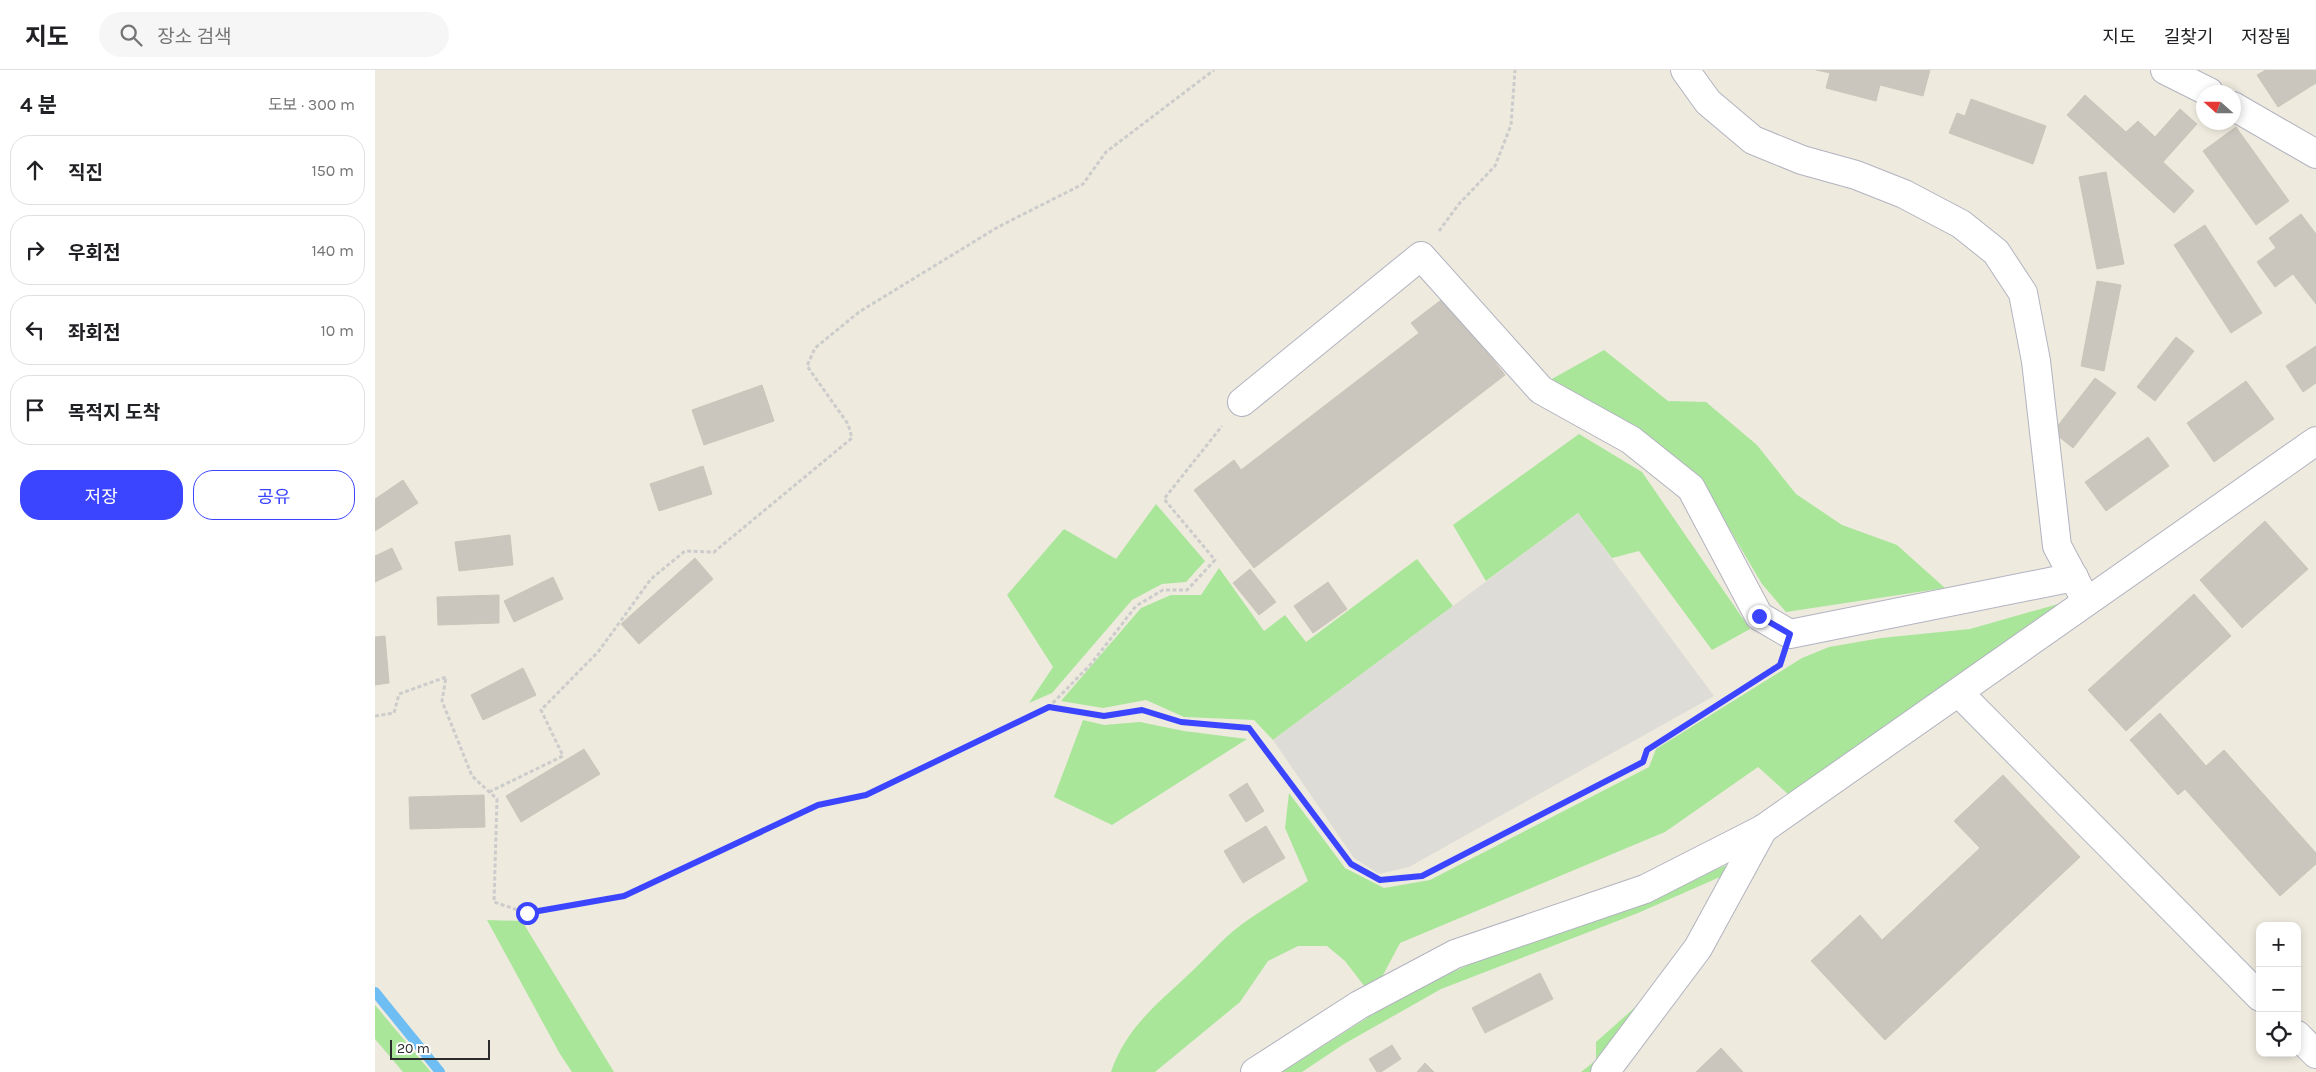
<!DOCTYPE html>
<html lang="ko">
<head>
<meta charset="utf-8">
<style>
  body { margin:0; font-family:Karla,"Noto Sans KR",sans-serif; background:#f6f6f6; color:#202124 }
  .controls { position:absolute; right:15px; bottom:15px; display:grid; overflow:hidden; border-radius:10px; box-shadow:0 2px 8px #0003 }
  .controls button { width:45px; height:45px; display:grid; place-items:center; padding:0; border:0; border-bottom:1px solid #e0e0e0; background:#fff; color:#202124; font:25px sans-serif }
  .compass { position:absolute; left:1821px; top:15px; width:45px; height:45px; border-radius:50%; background:#fff; box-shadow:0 2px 8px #0003; rotate:291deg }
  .scale { position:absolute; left:15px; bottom:12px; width:100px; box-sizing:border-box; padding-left:5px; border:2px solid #2c2c2c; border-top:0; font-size:14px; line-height:18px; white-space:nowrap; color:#2c2c2c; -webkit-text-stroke:4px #fff; paint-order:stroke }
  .stop { position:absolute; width:15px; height:15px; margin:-11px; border:4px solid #3b45ff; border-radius:50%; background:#fff }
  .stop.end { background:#3b45ff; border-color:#fff; box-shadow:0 1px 5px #0008 }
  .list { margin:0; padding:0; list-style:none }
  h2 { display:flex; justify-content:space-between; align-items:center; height:65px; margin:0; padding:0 20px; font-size:21px }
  h2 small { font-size:16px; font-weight:400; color:#757577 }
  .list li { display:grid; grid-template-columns:32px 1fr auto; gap:15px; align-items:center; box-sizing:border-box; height:70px; margin:0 10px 10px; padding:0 10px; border:1px solid #e0e0e0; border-radius:20px }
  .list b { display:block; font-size:19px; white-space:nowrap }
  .list em { font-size:16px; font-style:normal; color:#757577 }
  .actions { display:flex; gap:10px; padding:15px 20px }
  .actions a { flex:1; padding:11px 0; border:1px solid #3b45ff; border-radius:20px; text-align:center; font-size:18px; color:#3b45ff }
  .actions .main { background:#3b45ff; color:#fff }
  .icon { flex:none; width:28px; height:28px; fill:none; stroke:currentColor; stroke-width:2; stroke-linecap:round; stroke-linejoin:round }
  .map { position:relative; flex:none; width:1941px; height:1002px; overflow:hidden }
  header { display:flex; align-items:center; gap:30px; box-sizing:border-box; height:70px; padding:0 25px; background:#fff; border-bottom:1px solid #e0e0e0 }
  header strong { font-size:24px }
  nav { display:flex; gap:28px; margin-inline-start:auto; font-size:18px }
  .search { width:350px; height:45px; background:#f6f6f6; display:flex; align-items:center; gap:12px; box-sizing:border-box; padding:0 18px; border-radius:28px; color:#757577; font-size:19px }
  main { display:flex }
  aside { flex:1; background:#fff }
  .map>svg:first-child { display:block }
  .green { fill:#a9e69a }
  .plaza { fill:#dedcd6 }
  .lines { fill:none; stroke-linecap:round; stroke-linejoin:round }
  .stream { stroke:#6fbef3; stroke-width:10 }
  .building { fill:#cac6be; stroke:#cac6b8 }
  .street-casing { stroke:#b2b3c0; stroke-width:30 }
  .secondary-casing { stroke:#b2b3c0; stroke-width:30 }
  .path { stroke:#ccc; stroke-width:3; stroke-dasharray:4 2.5; stroke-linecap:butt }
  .street { stroke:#fff; stroke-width:28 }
  .secondary { stroke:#fff; stroke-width:28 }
  .route { stroke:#3b45ff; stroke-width:6 }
</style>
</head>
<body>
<header>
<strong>지도</strong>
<div class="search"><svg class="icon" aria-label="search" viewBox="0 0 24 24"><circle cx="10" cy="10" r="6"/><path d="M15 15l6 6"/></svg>장소 검색</div>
<nav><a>지도</a><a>길찾기</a><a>저장됨</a></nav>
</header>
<main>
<aside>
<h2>4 분<small>도보 · 300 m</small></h2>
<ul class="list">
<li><svg class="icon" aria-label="ahead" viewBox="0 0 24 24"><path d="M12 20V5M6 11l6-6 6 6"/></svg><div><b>직진</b></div><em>150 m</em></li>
<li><svg class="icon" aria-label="right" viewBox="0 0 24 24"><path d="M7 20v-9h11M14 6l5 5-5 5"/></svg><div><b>우회전</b></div><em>140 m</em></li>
<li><svg class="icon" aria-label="left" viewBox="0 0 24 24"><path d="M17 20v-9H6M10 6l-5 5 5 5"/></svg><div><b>좌회전</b></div><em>10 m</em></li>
<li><svg class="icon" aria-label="arrive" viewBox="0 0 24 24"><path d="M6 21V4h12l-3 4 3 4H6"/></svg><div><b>목적지 도착</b></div></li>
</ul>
<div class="actions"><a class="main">저장</a><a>공유</a></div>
</aside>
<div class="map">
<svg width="1941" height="1002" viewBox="0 0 1941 1002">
  <rect width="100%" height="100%" fill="#eeeade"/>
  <g class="green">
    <polygon points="1229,280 1293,331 1331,332 1382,375 1421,424 1467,455 1522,475 1570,518 1411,542 1387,514 1328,414 1175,310"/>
    <polygon points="1204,364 1267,402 1375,559 1337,580 1264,481 1237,488 1203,443 1111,511 1078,455"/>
    <polygon points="781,434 830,491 811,512 787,514 757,530 677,623 654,633 678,597 632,525 689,459 741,489"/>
    <polygon points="1042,489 1078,536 898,670 879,650 809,647 771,630 728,638 686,631 766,538 796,525 826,525 844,498 889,561 910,545 931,572"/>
    <path d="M1683,534l-133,97 -136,94 -31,-28 -93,65 -265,111 -18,34 -17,10 -20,-26 -18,-15h-29l-30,15 -28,41 -85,70h-44c15,-44 45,-67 77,-97 15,-14 29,-30 44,-43 23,-19 51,-34 76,-51l-23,-53 4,-35 56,75 39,20 46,-8 219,-113 7,-18 146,-91 27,-11 52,-9 89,-9z"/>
    <polygon points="708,650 729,655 765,652 809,661 872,669 737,755 679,727"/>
    <polygon points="1352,795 1356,804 1335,846 1217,1002 1206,1002 1221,990 1221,972 1266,932 1324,853 1345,807 1263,843 1066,919 969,974 927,1002 907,1002 1036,920 1105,890"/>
    <polygon points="112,850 147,851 239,1002 197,1002 185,984"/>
    <polygon points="0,935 56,1002 28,1002 0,969"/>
  </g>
  <polygon class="plaza" points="1203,443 1339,626 1034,797 1004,804 979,788 898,670"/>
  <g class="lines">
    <polyline class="stream" points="0,922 65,1002"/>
  </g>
  <g class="building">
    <polygon points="1441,0 1555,0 1548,26 1505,15 1501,31 1451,18 1455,3"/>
    <polygon points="1891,0 1941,0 1941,13 1903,37 1882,5"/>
    <polygon points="1710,25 1751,62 1763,51 1780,67 1805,39 1822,54 1788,92 1819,121 1799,143 1692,45"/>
    <polygon points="1596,29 1671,56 1658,94 1574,63 1582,43 1590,46"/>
    <polygon points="1861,57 1914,131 1881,155 1828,81"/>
    <polygon points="1731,102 1749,194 1722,199 1704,107"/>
    <polygon points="1926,144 1941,164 1941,234 1918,204 1900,217 1882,192 1901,178 1894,168"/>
    <polygon points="1830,155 1887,243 1856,263 1799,175"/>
    <polygon points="1722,211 1746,215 1729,301 1706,296"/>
    <polygon points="1070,227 1130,305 879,498 819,420 859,390 866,400 1044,263 1036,253"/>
    <polygon points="1801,267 1819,281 1780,331 1762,317"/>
    <polygon points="1941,276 1941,313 1928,322 1911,296"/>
    <polygon points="1720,308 1741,323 1698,378 1678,362"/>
    <polygon points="1871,311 1899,349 1839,392 1812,353"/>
    <polygon points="387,315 399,351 329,375 317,340"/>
    <polygon points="1773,367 1794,396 1731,441 1710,412"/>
    <polygon points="328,396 337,424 284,441 275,414"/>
    <polygon points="28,410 43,433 0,461 0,429"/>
    <polygon points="1890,451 1933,499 1867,558 1825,510"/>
    <polygon points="135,465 138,495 84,501 80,472"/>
    <polygon points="17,478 27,499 0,512 0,486"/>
    <polygon points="320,488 338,509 264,574 246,554"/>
    <polygon points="875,499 901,532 884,545 858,513"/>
    <polygon points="178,507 188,529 139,552 129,531"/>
    <polygon points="953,512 972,539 938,563 919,536"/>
    <polygon points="1819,524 1856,566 1751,661 1713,620"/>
    <polygon points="124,525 124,553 63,555 62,527"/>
    <polygon points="10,566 14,613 0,615 0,567"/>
    <polygon points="148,598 161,625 108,650 96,625"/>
    <polygon points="1785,643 1831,696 1849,680 1941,783 1941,794 1905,826 1810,719 1803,725 1755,670"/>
    <polygon points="209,679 225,704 146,752 131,726"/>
    <polygon points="1628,705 1705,787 1510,970 1436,891 1485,845 1507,870 1605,778 1579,751"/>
    <polygon points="872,713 889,741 871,752 854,725"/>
    <polygon points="109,725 110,757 35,759 34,727"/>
    <polygon points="891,756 910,788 868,813 849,781"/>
    <polygon points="1165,903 1178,929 1110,963 1097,938"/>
    <polygon points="1017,975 1026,989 1006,1002 1002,1002 994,989"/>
    <polygon points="1346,978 1368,1002 1321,1002"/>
    <polygon points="1050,993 1059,1002 1042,1002"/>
  </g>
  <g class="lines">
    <g class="street-casing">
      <g id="street">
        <polyline points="1310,0 1333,32 1378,70 1427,90 1481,105 1529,124 1586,154 1621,182 1648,223 1661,291 1682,476 1707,523"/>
        <polyline points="1790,0 1834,22"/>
        <polyline points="1858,36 1941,84"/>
        <polyline points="867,332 1046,186 1166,320 1256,370 1316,418 1384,546 1415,564 1699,507"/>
        <polyline points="1584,623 1885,927"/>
        <polyline points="1922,965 1941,984"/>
        <polyline points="1230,1002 1323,878 1388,759"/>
      </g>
    </g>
    <g class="secondary-casing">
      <polyline id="secondary" points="880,1002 984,935 1080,884 1270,819 1388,759 1941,371"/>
    </g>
    <g class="path">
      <polyline points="1064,161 1083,135 1120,96 1136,55 1140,0"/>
      <polyline points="675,637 729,646 767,640 806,652 874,658 976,795 1005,810 1047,806 1268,692 1272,680 1405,593"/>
      <polyline points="0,646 19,643 24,624 71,607 67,631 97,706 122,729 119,832 152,843 249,826 443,735 491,725 674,637 716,594 761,536 788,520 812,520 840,490 789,429 847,356"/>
      <polyline points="114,722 188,686 166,640 223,582 276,509 310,481 339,482 477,368 473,354 432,296 440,278 484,242 623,157 708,114 731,82 839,0"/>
    </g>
    <use href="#street" class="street"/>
    <use href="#secondary" class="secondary"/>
  </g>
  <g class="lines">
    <polyline class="route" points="152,843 249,826 443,735 491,725 674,637 729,646 767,640 806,652 874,658 976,794 1005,810 1047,806 1268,692 1272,680 1405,595 1415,564 1384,546"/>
  </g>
</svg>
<div class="controls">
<button>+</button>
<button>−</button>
<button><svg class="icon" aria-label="locate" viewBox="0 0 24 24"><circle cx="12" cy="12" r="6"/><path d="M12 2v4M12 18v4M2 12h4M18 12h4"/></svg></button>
</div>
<svg class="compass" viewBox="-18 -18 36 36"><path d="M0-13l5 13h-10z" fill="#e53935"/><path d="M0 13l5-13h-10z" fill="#757577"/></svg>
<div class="scale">20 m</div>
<div class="stop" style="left:152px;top:843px"></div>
<div class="stop end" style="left:1384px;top:546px"></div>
</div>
</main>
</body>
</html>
